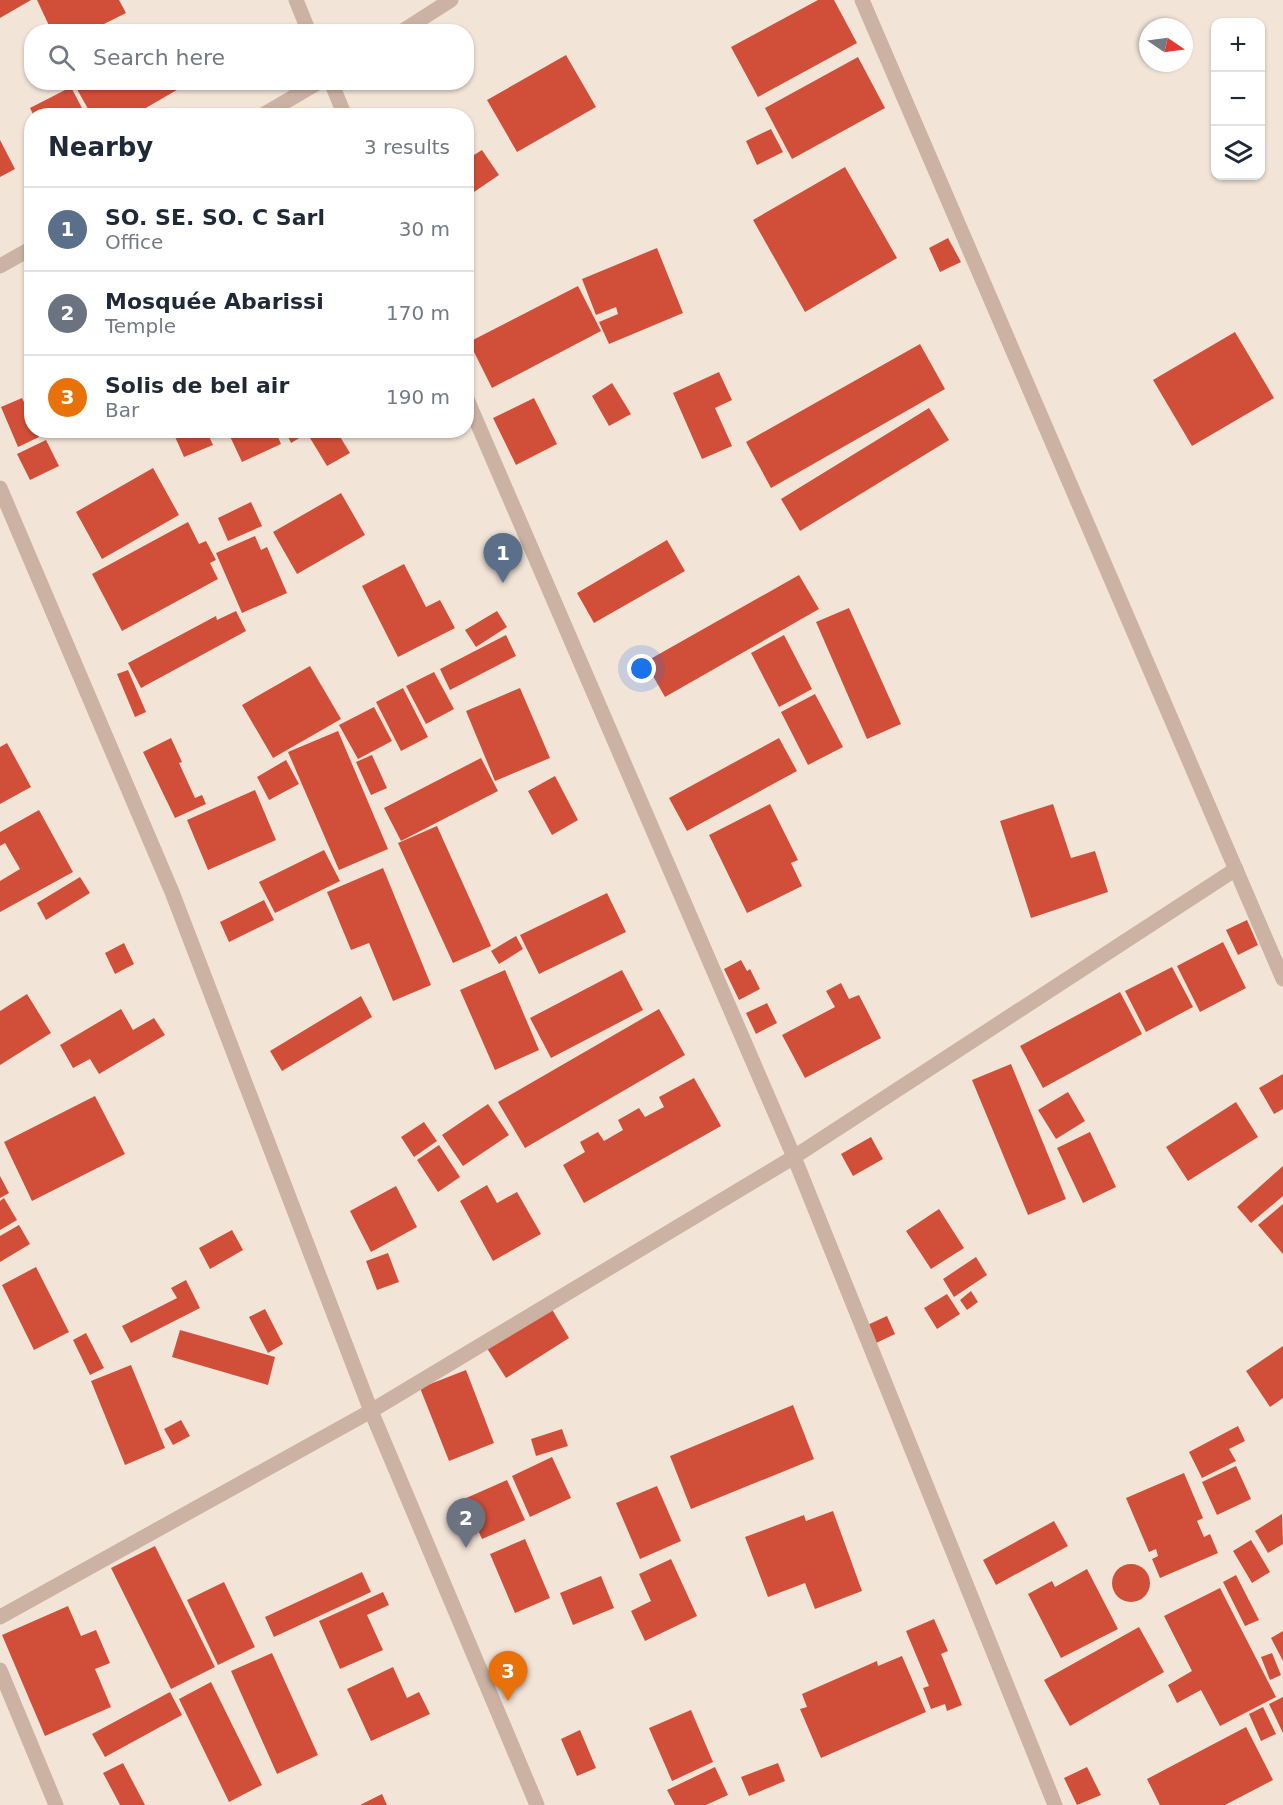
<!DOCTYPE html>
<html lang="en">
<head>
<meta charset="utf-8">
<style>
  body { margin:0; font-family:"DejaVu Sans",sans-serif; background:#f6f6f7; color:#1f2937 }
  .controls { position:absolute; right:18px; top:18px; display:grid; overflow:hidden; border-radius:12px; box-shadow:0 2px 4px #0004 }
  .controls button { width:54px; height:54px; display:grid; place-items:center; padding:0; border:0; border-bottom:2px solid #e0e1e3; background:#fff; color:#1f2937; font:30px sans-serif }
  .compass { position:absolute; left:1139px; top:18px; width:54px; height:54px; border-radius:50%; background:#fff; box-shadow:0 2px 4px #0004; rotate:103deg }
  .you { position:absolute; left:642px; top:669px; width:21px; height:21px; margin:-15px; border:4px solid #fff; border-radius:50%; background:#1a73e8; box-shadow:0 0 0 9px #1a73e833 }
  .badge { display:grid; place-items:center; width:39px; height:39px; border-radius:50%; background:#185c5a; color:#fff; font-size:20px; font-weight:700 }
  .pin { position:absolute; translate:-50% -50px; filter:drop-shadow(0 2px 3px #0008) }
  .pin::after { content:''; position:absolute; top:32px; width:21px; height:18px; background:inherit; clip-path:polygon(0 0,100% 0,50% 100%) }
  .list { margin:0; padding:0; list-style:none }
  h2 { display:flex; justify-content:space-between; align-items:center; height:78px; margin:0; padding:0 24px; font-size:26px }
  h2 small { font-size:20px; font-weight:400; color:#747a83 }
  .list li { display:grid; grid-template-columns:39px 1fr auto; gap:18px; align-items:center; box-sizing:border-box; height:84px; padding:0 24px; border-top:2px solid #e0e1e3 }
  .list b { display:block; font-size:22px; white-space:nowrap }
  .list p { margin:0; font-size:20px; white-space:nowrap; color:#747a83 }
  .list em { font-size:20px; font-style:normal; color:#747a83 }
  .icon { flex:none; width:33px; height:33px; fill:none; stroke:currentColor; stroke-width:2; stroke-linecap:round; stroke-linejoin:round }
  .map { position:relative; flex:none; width:1283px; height:1805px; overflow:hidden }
  .search { position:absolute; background:#fff; box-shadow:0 2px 4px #0004; left:24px; top:24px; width:450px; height:66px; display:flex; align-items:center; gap:15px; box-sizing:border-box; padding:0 21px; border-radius:24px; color:#747a83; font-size:22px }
  .panel { position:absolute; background:#fff; box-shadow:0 2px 4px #0004; left:24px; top:108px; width:450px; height:330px; border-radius:24px }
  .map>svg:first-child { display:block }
  .building { fill:#d14f38 }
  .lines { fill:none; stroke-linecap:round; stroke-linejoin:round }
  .minor { stroke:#ccb2a3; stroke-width:15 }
</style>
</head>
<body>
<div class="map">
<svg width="1283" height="1805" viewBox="0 0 1283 1805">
  <rect width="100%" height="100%" fill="#f3e4d8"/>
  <g class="building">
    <polygon points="0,0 31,0 0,18"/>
    <polygon points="37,0 119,0 126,13 88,32 52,32"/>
    <polygon points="818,0 834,0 857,43 758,97 731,47"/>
    <polygon points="566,55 596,107 517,152 487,100"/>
    <polygon points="858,57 885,108 792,159 765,108"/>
    <polygon points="73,82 180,82 182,87 132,116 92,116"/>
    <polygon points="71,87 86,116 34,116 30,108"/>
    <polygon points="771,129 783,152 757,165 746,141"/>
    <polygon points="0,140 15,169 0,177"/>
    <polygon points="482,150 499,175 474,192 466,180 466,160"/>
    <polygon points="845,167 897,258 805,312 753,220"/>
    <polygon points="948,238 961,262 940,272 929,248"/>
    <polygon points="657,248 683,313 609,344 599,322 618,314 616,307 596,315 582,279"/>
    <polygon points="578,286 601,331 492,388 469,342"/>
    <polygon points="1235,332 1274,398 1192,446 1153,380"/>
    <polygon points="920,344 945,389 771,488 746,442"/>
    <polygon points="719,372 732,400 715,408 732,446 702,459 673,393"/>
    <polygon points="612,383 631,414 609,426 592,396"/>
    <polygon points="22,398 32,419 32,430 36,430 39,437 18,447 1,407"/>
    <polygon points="534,398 557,444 516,465 493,418"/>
    <polygon points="929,408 949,440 800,531 781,499"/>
    <polygon points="172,430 206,430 213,445 184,457"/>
    <polygon points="227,430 275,430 281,444 242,462"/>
    <polygon points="285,430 313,430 291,443"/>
    <polygon points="322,430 336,430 350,453 327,466 310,438"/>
    <polygon points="46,440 59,466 30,480 17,454"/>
    <polygon points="153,468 179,515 102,559 76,512"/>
    <polygon points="341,493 365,535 297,574 273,532"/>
    <polygon points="251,502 262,526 228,541 218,518"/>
    <polygon points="188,522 199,544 206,541 216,560 210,563 218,579 122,631 92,574"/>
    <polygon points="255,536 261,550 267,547 287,593 242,613 216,553"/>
    <polygon points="667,540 685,571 594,623 577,593"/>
    <polygon points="404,564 426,607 440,600 455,628 398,657 362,586"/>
    <polygon points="799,575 819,609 665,697 645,662"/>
    <polygon points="849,608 901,724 867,739 816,622"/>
    <polygon points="236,611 246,631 141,688 128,663 216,616 217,620"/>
    <polygon points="497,611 507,627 476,647 465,630"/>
    <polygon points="506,635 516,656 450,690 440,669"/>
    <polygon points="784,635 812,689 779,707 751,653"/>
    <polygon points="310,666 341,719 273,758 242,705"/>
    <polygon points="128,670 146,712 135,717 117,674"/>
    <polygon points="434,672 454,709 426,724 406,686"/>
    <polygon points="403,688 428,737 401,751 376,702"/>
    <polygon points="520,688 550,758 495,781 466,711"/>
    <polygon points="815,694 843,747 808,765 781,712"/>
    <polygon points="374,707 392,741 358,759 339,725"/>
    <polygon points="338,731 388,849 339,870 288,752"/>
    <polygon points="171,738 182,762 179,763 195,798 202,795 206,804 175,818 143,752"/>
    <polygon points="779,738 797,771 687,831 669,798"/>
    <polygon points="7,743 31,787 0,804 0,747"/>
    <polygon points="372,755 387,788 371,795 356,762"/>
    <polygon points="481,758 498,791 401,841 384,808"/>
    <polygon points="286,760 299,784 269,800 257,777"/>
    <polygon points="555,776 578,820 552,835 528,791"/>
    <polygon points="255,790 276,840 208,870 187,820"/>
    <polygon points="770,804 798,860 791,863 802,886 747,913 709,835"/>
    <polygon points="1053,804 1071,858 1095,851 1108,892 1031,918 1000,821"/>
    <polygon points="39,810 73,872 0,912 0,881 20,869 5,843 0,846 0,832"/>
    <polygon points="437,826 491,946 453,963 398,843"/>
    <polygon points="324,850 340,881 275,913 259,882"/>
    <polygon points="383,868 431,985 393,1001 369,943 351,950 327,892"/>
    <polygon points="80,877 90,893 46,920 37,903"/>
    <polygon points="607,893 626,932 539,974 520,935"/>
    <polygon points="264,900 274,920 229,942 220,922"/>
    <polygon points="1247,920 1258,945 1238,955 1226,930"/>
    <polygon points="516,936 523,949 499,964 491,951"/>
    <polygon points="1223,942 1246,988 1200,1012 1177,966"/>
    <polygon points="124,943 134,964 115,974 105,953"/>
    <polygon points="741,960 747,971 750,969 760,989 739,1000 724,969"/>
    <polygon points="1172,967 1193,1007 1146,1032 1125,991"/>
    <polygon points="505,970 539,1050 495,1070 460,990"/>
    <polygon points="622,970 643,1010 551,1058 530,1018"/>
    <polygon points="841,983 849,999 859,995 881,1038 805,1078 782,1035 835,1007 826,991"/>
    <polygon points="1120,992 1142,1034 1043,1088 1020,1046"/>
    <polygon points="27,994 51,1033 0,1065 0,1011"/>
    <polygon points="361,996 372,1017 282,1071 270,1051"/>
    <polygon points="767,1003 777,1023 756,1034 746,1013"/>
    <polygon points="121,1009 133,1030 154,1018 165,1035 99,1074 90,1059 73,1068 60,1045"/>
    <polygon points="659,1009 685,1055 525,1148 498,1102"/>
    <polygon points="1011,1064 1066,1199 1028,1215 972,1080"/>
    <polygon points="1283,1074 1283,1109 1274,1114 1259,1088"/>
    <polygon points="694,1078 721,1126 584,1203 563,1165 585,1152 580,1142 598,1132 604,1141 623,1130 618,1120 639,1108 645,1117 664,1107 659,1097"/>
    <polygon points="1068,1092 1085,1121 1056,1139 1038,1110"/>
    <polygon points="95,1096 125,1154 32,1201 4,1142"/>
    <polygon points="1236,1102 1258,1137 1188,1181 1166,1147"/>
    <polygon points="488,1104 509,1135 463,1166 442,1135"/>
    <polygon points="424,1122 437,1141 414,1157 401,1137"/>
    <polygon points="1090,1132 1116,1187 1083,1203 1057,1148"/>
    <polygon points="871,1137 883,1159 853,1176 841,1154"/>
    <polygon points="439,1145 460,1177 438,1192 417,1160"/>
    <polygon points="1283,1166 1283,1196 1251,1223 1237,1207"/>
    <polygon points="0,1176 9,1193 0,1198"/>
    <polygon points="487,1185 497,1203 517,1192 541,1234 493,1261 460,1201"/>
    <polygon points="396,1186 417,1227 371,1252 350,1211"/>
    <polygon points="4,1198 17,1220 0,1230 0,1201"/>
    <polygon points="1283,1204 1283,1254 1258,1225"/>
    <polygon points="939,1209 964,1248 931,1269 906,1231"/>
    <polygon points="19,1225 30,1244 0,1262 0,1236"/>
    <polygon points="232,1230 243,1250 210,1269 199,1248"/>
    <polygon points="388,1253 399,1282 377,1290 366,1261"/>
    <polygon points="976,1257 987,1275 954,1297 943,1279"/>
    <polygon points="36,1267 69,1332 34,1350 2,1285"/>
    <polygon points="186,1280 200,1308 131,1343 122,1326 177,1298 171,1288"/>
    <polygon points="971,1291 978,1302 967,1310 960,1300"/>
    <polygon points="947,1294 960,1314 937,1329 924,1308"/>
    <polygon points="547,1301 569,1338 506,1378 483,1342"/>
    <polygon points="265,1309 283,1344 268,1353 249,1317"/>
    <polygon points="887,1316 895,1334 872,1345 863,1327"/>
    <polygon points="180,1330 275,1357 268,1385 172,1357"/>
    <polygon points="86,1333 104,1368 90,1375 73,1340"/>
    <polygon points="1283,1346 1283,1398 1270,1407 1246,1371"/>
    <polygon points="131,1365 165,1448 125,1465 91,1381"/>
    <polygon points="466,1370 494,1443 449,1461 420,1388"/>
    <polygon points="793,1405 814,1459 691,1509 670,1456"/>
    <polygon points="181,1420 190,1436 173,1445 164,1429"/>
    <polygon points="1238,1426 1245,1441 1229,1449 1236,1461 1202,1478 1189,1452"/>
    <polygon points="562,1429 568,1446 536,1456 531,1439"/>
    <polygon points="552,1457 571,1498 530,1517 512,1476"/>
    <polygon points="1236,1466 1251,1499 1217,1515 1202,1482"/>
    <polygon points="1184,1473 1203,1518 1197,1521 1204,1537 1210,1534 1218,1553 1160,1578 1152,1559 1158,1556 1156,1549 1149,1552 1126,1498"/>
    <polygon points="507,1480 525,1520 482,1539 464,1499"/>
    <polygon points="657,1486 681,1541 640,1559 616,1503"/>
    <polygon points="833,1511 862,1591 815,1609 805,1583 768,1597 745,1537 804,1515 806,1521"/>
    <polygon points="1282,1514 1283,1544 1268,1553 1255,1531"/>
    <polygon points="1054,1521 1068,1546 996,1585 983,1560"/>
    <polygon points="525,1539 550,1598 515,1613 490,1554"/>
    <polygon points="1251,1540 1270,1572 1252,1583 1233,1551"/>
    <polygon points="155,1546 215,1667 171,1689 111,1568"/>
    <polygon points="671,1559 697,1616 645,1641 631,1611 651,1601 639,1574"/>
    <circle cx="1131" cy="1583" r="19"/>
    <polygon points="1087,1569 1118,1629 1061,1658 1028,1594 1052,1581 1055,1587"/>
    <polygon points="362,1572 371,1592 274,1637 265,1617"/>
    <polygon points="1236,1575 1259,1620 1245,1626 1223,1582"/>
    <polygon points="601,1576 614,1608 573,1625 560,1593"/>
    <polygon points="224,1582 255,1647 218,1665 187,1600"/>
    <polygon points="1220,1588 1276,1697 1220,1726 1201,1690 1177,1703 1168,1685 1192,1671 1164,1616"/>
    <polygon points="383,1592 389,1605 367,1615 383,1650 340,1669 319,1621"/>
    <polygon points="68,1606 81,1636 96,1630 110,1663 95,1669 111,1707 45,1736 2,1635"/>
    <polygon points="934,1619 948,1651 941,1654 962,1705 947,1711 945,1704 931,1709 923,1688 929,1686 906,1631"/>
    <polygon points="1139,1627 1164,1672 1070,1726 1044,1680"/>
    <polygon points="1283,1631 1283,1661 1271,1638"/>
    <polygon points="272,1653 318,1755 277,1774 231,1671"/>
    <polygon points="1272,1653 1281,1675 1270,1680 1261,1657"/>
    <polygon points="902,1656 926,1712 821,1758 800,1709 807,1707 802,1694 877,1661 878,1666"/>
    <polygon points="393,1667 407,1698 419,1692 430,1714 371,1741 347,1689"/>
    <polygon points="211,1682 262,1785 229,1802 179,1699"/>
    <polygon points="170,1692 182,1715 105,1757 92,1734"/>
    <polygon points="1283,1697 1283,1733 1269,1704"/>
    <polygon points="1263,1707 1276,1734 1261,1741 1249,1714"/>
    <polygon points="691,1710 713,1762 672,1781 649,1728"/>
    <polygon points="1246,1727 1273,1780 1225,1805 1160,1805 1147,1779"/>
    <polygon points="580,1730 596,1768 577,1776 561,1739"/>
    <polygon points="123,1763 145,1805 120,1805 103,1773"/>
    <polygon points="778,1763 785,1781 749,1796 741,1777"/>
    <polygon points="715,1767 728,1795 706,1805 675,1805 667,1790"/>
    <polygon points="1087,1767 1101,1795 1077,1805 1064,1778"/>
    <polygon points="382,1794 387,1805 360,1805"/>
  </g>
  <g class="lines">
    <g class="minor">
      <polyline points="296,0 309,32"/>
      <polyline points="862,0 1283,979"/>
      <polyline points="401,32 451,0"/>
      <polyline points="331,82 345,116"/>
      <polyline points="261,116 319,82"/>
      <polyline points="0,266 32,248"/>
      <polyline points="466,397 794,1157 1055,1805"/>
      <polyline points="0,488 172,892 371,1411 537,1805"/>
      <polyline points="0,1617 371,1411 794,1157 1236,869"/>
      <polyline points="0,1670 56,1805"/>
    </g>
  </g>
</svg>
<div class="controls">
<button>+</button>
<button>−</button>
<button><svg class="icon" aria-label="layers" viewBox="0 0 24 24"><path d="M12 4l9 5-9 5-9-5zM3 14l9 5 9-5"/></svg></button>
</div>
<svg class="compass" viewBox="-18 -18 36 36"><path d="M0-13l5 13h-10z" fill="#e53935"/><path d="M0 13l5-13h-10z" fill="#747a83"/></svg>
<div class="you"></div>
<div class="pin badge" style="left:503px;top:583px;background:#5c6f8a">1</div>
<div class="pin badge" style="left:466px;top:1548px;background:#6b7280">2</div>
<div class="pin badge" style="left:508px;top:1701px;background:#e8710a">3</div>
<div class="search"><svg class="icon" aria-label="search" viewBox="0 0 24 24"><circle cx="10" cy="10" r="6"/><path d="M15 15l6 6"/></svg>Search here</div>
<section class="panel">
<h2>Nearby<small>3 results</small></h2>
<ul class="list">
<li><span class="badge" style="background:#5c6f8a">1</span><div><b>SO. SE. SO. C Sarl</b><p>Office</p></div><em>30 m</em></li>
<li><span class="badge" style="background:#6b7280">2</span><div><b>Mosquée Abarissi</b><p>Temple</p></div><em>170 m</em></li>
<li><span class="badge" style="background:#e8710a">3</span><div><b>Solis de bel air</b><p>Bar</p></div><em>190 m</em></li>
</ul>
</section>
</div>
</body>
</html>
